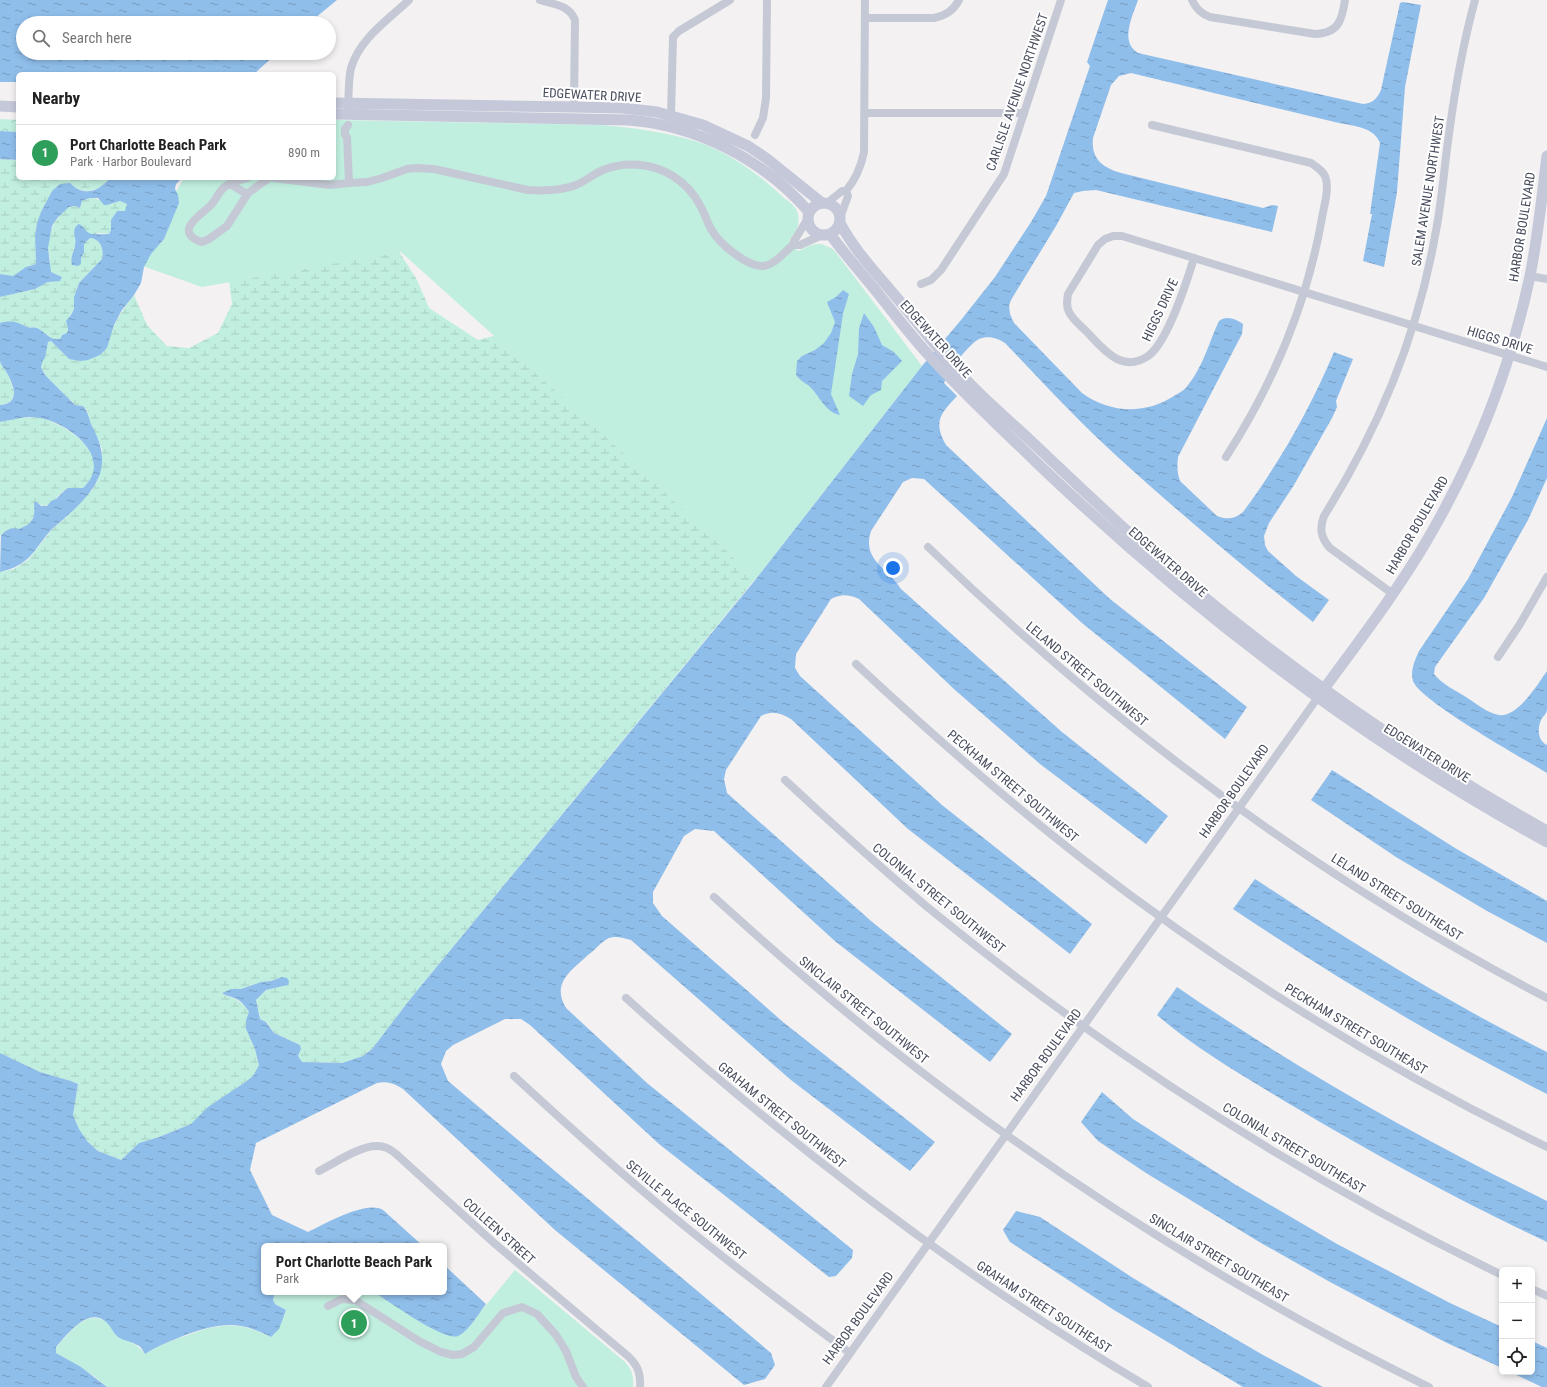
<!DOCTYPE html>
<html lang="en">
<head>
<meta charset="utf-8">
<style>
  body { margin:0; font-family:"Roboto Condensed",sans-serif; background:#f2f2f2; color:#222 }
  .controls { position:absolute; right:12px; bottom:12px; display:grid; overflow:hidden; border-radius:6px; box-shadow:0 2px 6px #0003 }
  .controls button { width:36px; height:36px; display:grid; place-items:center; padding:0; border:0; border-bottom:1px solid #e0e0e0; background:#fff; color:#222; font:20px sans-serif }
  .you { position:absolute; left:893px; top:568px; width:14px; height:14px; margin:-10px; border:3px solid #fff; border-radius:50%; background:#1a73e8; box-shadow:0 0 0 6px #1a73e833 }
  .badge { display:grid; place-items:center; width:26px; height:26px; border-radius:50%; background:#2563eb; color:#fff; font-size:13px; font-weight:700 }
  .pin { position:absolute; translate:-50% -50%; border:2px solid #fff; box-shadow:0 1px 4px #0006 }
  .popup { position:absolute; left:261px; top:1243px; width:186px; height:52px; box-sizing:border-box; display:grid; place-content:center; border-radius:6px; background:#fff; filter:drop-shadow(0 1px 3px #0005); font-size:13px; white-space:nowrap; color:#767676 }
  .popup b { font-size:15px; color:#222 }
  .popup::after { content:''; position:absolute; left:50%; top:100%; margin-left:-8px; border:8px solid transparent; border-top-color:#fff }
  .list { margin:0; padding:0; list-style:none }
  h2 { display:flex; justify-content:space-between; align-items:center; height:52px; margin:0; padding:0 16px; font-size:17px }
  h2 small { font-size:13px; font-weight:400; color:#767676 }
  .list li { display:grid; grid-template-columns:26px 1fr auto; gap:12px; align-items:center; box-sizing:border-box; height:56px; padding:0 16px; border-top:1px solid #e0e0e0 }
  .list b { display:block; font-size:15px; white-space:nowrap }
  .list p { margin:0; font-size:13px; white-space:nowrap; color:#767676 }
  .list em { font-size:13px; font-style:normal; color:#767676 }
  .icon { flex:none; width:22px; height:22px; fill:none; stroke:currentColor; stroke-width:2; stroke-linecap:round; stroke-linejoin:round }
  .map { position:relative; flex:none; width:1547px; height:1387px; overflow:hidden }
  .search { position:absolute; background:#fff; box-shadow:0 2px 6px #0003; left:16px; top:16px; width:320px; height:44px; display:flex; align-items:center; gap:10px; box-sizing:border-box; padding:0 14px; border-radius:22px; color:#767676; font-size:15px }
  .panel { position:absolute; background:#fff; box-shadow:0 2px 6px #0003; left:16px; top:72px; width:320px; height:108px; border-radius:6px }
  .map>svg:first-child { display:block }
  .forest { fill:url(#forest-crowns) }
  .wetland { fill:url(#wetland-marsh) }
  .park { fill:#c1efdf }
  .water { fill:url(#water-ripples) }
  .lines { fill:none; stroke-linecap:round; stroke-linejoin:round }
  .street { stroke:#c5c9d5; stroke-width:8 }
  .secondary { stroke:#c4c8d9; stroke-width:11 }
  .labels { text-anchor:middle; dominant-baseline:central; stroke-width:4; stroke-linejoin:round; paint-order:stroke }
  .street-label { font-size:13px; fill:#494e5e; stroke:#fff }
</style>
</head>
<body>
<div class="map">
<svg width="1547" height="1387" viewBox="0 0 1547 1387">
  <defs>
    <pattern id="forest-crowns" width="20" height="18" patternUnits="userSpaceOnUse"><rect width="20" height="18" fill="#c1efdf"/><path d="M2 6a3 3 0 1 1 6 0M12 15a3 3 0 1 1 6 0" fill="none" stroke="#a7cfc2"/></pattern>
    <pattern id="wetland-marsh" width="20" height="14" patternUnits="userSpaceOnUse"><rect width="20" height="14" fill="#c1efdf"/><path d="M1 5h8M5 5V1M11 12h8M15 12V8" fill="none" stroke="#a7cfc2"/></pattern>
    <pattern id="water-ripples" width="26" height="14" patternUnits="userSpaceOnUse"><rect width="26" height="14" fill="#8fbeeb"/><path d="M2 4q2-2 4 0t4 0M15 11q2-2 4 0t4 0" fill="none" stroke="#779dc2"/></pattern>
  </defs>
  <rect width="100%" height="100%" fill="#f3f1f1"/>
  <polygon class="forest" points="0,119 18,120 18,132 0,131"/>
  <g class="wetland">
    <path d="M0,159l18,1v18h92c-12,14 -26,18 -40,5l-18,8 -15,32 -2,12 1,29 -10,3 -13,9 -13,-2z"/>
    <path d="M90,198c9,-1 12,6 20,6 3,0 7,-3 10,-3l8,3 -3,7h-8l-6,9v10l-2,4 -9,-1 -8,2 -5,-2 -12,5v7l-2,5 7,10 4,-7v-10l6,-5c11,1 14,11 12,21l-23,24 -5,14v12l-8,14 2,3 -1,7 -4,2 -2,3c-10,5 -16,-7 -24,-10 -3,-1 -7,0 -10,-1 -8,-4 -18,-6 -27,-4v-26l35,-8 13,-7 12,-2 2,-3 -11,-5c-2,-5 -1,-8 -1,-12 0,-4 -2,-8 -2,-12 0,-14 6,-27 15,-37 6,-5 10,-6 17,-3l2,-7z"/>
    <path d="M393,242l24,38 12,28 49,32 55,-14 237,235 -359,437 -39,51 -9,7 -21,7 -40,-1 -4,-6 3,-7 -1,-4 -26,-12 -7,-11 -7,-3 -4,-19 10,-10 22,-5 -6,-8 -11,4 -10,1 -20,7h-10l-7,6c11,3 19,7 25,17l-3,8v9l9,20 4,16 -6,11 -62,48 -32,13 -20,6 -18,17 -23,-9 -11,-10 -8,-12 -6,-14 5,-31 -7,-3 -31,-9 -40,-19v-481l14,-3 14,-9 25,-32 13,-10 26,-28 6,-10 4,-31 -12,-28 -3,-11 -4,-4 -8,-1 -30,-30 -4,-9 7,-24 3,-1 18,18 38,-11c4,-21 14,-36 27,-53l13,30 20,21 22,2 29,-15 14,-29 -4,-32z"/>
    <path d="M0,361c8,13 26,42 0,44z"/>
    <path d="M39,417c28,8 78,39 44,71 -5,1 -11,-1 -16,1 -10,4 -18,25 -30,13 -6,14 2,19 -18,28 -8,-3 -14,0 -19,6v-114l18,-4z"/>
  </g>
  <g class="park">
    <path d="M334,120l268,5c33,3 64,7 96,17 32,11 62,33 86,56 4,3 11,8 13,13 4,14 0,19 -8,30l9,10c16,-7 20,-11 36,-1l88,116 -166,213 -161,-152 -194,-175 -199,35 -68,-24 50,-85h150z"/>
    <path d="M515,1270l110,92c7,8 9,14 8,25h-526l-13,-11 -38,-23v-6c12,-12 29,-38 49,-26 4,3 11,11 16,15 10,8 16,7 24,18 14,-9 28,-14 43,-19 32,-12 51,-14 83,2l15,-27 -11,-6 -2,-3 2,-9h101l88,40z"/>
  </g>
  <g class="water">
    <polygon points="0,0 337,0 309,23 23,23 23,53 277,53 254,74 18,74 18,82 0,82"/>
    <path d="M1108,0h30c-5,15 -19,42 0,53l225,51c10,-1 14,-5 18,-14l19,-87 3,-1 18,3 -16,82 -8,105 -13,75 -21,-6 9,-47h-2l10,-71c-6,-16 -26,-17 -41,-20l-208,-50 -12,3 -8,9 -18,53c-2,21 9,29 28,35l142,35 9,-3 6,1 -6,26 -176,-42 -13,1 -9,2 -18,33 -45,74 -2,6 1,8 4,9 68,70c27,20 63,22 92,3 5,-3 11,-6 14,-11 15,-18 21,-43 31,-64 7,-6 17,-2 24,3l-1,10 -64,123c-1,9 -1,15 2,24l37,35c10,4 18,3 26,-4 37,-50 67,-103 91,-160l19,7 -17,42 1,6 -5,11 -38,67 -25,38 -5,13 1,9 3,6 28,25 33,24 -16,22c-66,-52 -130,-106 -192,-162 -41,-37 -78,-77 -116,-117 -7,-5 -17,-8 -26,-4 -8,4 -25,25 -30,33 -2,3 -3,7 -5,11l13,13c-17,18 -24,26 -11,49l164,154 137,108 -22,32 -143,-116 -158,-144 -12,-1 -9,4 -32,49c-6,19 2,28 15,41 6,5 11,11 15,17l161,143 106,84 -22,28 -106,-80 -85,-74 -96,-91c-11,-5 -18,-5 -28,0l-35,55 -1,14 5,8 142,129 150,119 -22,30 -162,-125 -117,-110c-10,-6 -19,-9 -30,-3l-35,54 -2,9 3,14 144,128 141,113 -22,28 -154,-120 -122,-111 -19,-2 -11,7 -31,56v11l9,13 121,106 152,120 -25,29 -119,-91 -160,-140c-8,-2 -16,-5 -24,-1 -7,4 -13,12 -19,16 -17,16 -37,28 -22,53l81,75 206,167 -1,8 -16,18 -7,1 -170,-133 -129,-119 -9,-6h-16l-52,26 -7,6 -5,13 7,17 323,272 4,12 -10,14 -21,6 -189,-155 -152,-141c-8,-5 -16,-8 -26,-6l-121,60 -6,27 22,45 36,17c17,-8 58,-32 75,-22l40,36h-159v46h11l-2,8 2,4 11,6 -7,19 -8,8c-32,-17 -51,-14 -83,-3 -15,6 -29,11 -43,20 -2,-3 -4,-8 -8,-9 -6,-4 -13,-4 -19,-8 -5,-4 -7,-11 -12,-15 -18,-16 -39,13 -50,25v6l25,14 26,20h-107v-334l40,19 31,9 7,3 -5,31 6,14 8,12 11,10 23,9 18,-17 20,-6 32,-13 17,-17 36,-24 9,-7 6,-11 -4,-16 -9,-20v-9l3,-8c-4,-6 -8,-12 -15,-14 -4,-2 -8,-2 -12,-5l9,-4h10l20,-7 10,-1 11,-4 5,1 2,3 -1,4 -22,5 -10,10 4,19 6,3 8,11 26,12 1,4 -3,7 4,6 40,1 21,-7 9,-7 39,-51 345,-419 166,-213 39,-46 34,-43 36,-55 15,-26 44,-130 -3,-4z"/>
    <polygon points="0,131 18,132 18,160 0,159"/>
    <path d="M110,178l31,1 41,-1 -6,6 -1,5 3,6 1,8 -15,36 -13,15 -7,13 -3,16 -7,12 -12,15 -8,15 -7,23 -7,7 -12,5 -8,1 -11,-2 -18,-18 -3,1 -3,16 -2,2 -2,7 4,8 30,30 8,1c6,6 6,15 10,22 21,40 3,62 -27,89 -4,4 -10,8 -14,12 -19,21 -21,36 -52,43l1,-37c6,-6 10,-8 18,-6 16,-6 16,-13 15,-27h3l4,4h6l4,-5 5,-2 9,-9 3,-2h15c32,-30 -14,-65 -43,-70 -13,-3 -27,2 -40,4v-17c19,-1 15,-17 8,-30 -2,-5 -7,-9 -8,-14 0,-7 0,-29 0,-38 12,-3 17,-1 27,4 3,1 7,0 10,1 8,3 14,15 24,10l1,-3 5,-2 1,-4 -2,-8 5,-6 3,-6v-12l5,-14 23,-24c2,-10 -1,-20 -12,-21l-6,6v9l-3,5v6l-3,2 -6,-1c-2,-9 2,-12 3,-20 2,-7 -5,-16 4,-21 5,2 6,7 10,9 2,2 17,1 20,1l2,-4v-10l6,-9h8l2,-7 -7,-3 -13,4h-3l-6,-7h-8l-8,3 -2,7 -5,-2 -6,1 -11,10 -6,9 -4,22 3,24 11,5 -2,4 -12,1 -13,7 -35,8v-23l13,2 13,-9 10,-3 -1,-29 2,-12 4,-11 11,-21 8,-7 10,-1c14,14 28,9 40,-5z"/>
    <path d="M843,290l6,4 -6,20 -12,80 9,21c-16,-3 -21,-21 -32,-30 -6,-4 -8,-5 -12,-10l1,-14 5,-5 13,-6 9,-7 7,-10 4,-11 -8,-20 9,-5z"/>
    <polygon points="864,313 874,327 882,345 894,352 902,361 882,381 881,390 871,395 863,406 849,396 852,374 858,354 859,328"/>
    <path d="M1547,418v60l-19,42 -44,78 -49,69 -1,7c9,11 23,17 35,25 9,6 19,14 30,16 18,3 39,-31 48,-44 0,13 0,25 0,38 0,5 -4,7 -6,11 -4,9 -3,21 6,25v28c-23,-14 -127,-72 -134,-92 -3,-10 2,-21 6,-30l49,-72 44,-82z"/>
    <polygon points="1332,770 1455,848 1547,901 1547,943 1487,911 1396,857 1311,800"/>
    <path d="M1255,879c94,62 190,122 292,173v42c-109,-55 -213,-117 -314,-185z"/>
    <path d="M1177,987c118,81 242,151 370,214v41c-85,-40 -168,-85 -249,-133 -48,-29 -98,-57 -141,-94z"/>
    <polygon points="1102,1092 1133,1119 1186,1153 1236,1185 1337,1244 1450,1303 1502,1327 1502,1368 1447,1343 1387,1312 1330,1282 1261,1243 1146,1173 1098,1141 1081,1122"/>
    <polygon points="1016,1211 1040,1217 1133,1278 1196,1316 1263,1355 1323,1387 1243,1387 1114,1310 1010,1242 1003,1230"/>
    <path d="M444,1265l42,39c-6,8 -18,28 -28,32 -13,6 -70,-35 -84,-44h70z"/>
    <polygon points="1532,1341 1547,1348 1547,1387 1542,1387 1510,1372 1532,1372"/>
  </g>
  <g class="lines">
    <g class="street">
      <path d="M540,0c15,5 29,5 35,20l-1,87"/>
      <path d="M1192,0c4,9 9,14 18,17l105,17c24,-1 27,-14 30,-34"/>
      <path d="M865,18h69c12,-3 19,-7 25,-18"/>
      <path d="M348,108c1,-13 0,-27 3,-40 9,-30 37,-48 58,-68"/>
      <polyline points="865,113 1024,113"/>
      <polyline points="671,115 673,37 679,31 730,0"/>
      <path d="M348,125l-3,4v6l2,2 2,46 18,-1 15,-4 25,-9 10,-1 17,1 94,21c17,1 33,1 48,-5 10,-4 17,-11 27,-15 22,-9 49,-7 70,6 11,7 22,19 28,31 4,7 6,15 10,22 8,14 20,23 33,31 6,3 13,7 20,6 12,-2 20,-14 29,-21"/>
      <path d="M1152,125l159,38c6,4 11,7 14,13 5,12 -1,29 -3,42 -15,85 -49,166 -96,239"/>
      <polyline points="755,135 763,118 766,98 767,0"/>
      <path d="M247,178c-9,2 -21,5 -27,14 -3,4 -5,9 -9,13 -10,10 -39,27 -9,37l7,-3 18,-13 21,-33 21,-15"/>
      <polyline points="274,178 329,185 349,183"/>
      <polyline points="230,184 247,194"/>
      <path d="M827,203l15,-12h4c10,-12 15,-24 18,-39l1,-152"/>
      <polyline points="840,218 848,196 846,191"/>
      <polyline points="807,220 794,241 793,245 800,245 820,236"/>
      <path d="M1113,236h9l72,22c-7,23 -27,85 -46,98 -26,18 -45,-7 -61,-24 -6,-6 -14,-12 -18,-20 -3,-6 -2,-12 -1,-18l30,-49 7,-6z"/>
      <polyline points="1194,258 1547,367"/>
      <polyline points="1530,276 1547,279"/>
      <polyline points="921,284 931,280 941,270 1004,174 1061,0"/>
      <path d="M928,547c184,178 391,333 619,451"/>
      <path d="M1393,594l-63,-46c-9,-10 -11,-19 -6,-32 54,-86 93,-179 111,-280 7,-34 9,-68 14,-102 6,-45 14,-90 26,-134"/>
      <polyline points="1498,657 1520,624 1547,577"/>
      <path d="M856,664c74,69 149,135 229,197 144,111 299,207 462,286"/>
      <path d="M785,780c46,43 93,85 141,126 177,145 370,269 576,369"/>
      <path d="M714,897c55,50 111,99 169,145 169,134 352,250 546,345"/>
      <path d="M626,998c162,146 334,278 522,389"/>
      <path d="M514,1076c51,47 103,94 156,138 59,49 119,94 180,139"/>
      <path d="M319,1171c16,-8 42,-26 59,-25 7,0 12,3 17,7l99,90 135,114c9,9 12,17 11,30"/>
      <polyline points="1532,1289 1547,1296"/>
      <polyline points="328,1306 342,1299 355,1300 419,1341 441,1352 453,1355 462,1354 474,1347 503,1313 522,1307 537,1314 556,1335 566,1351 576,1377 583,1387"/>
      <polyline points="826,1387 1321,693"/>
    </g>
    <g class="secondary">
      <polyline points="334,103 574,107 622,108 657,112 703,125 748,146 766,158 822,203"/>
      <polyline points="0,106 18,107"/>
      <path d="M334,114l294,6c69,5 136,40 181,92"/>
      <circle cx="824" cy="219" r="16"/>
      <path d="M840,223c17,32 43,57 66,86 23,28 45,56 71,82 17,17 37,34 55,51 53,50 105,100 161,146 110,91 229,173 354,243"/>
      <path d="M830,234c13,18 28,35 42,52 18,22 35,45 54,66 35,39 74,75 111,111 154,147 323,277 510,379"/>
      <path d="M1324,689c35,-48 72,-96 102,-147 49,-83 84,-172 104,-266 8,-40 12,-80 17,-120"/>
    </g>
  </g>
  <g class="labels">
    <g class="street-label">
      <text transform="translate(1017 92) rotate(-71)">CARLISLE AVENUE NORTHWEST</text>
      <text transform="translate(592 95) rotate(3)">EDGEWATER DRIVE</text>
      <text transform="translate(1428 191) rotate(-81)">SALEM AVENUE NORTHWEST</text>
      <text transform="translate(1522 227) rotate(-81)">HARBOR BOULEVARD</text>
      <text transform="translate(1160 310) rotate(-65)">HIGGS DRIVE</text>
      <text transform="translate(936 339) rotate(48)">EDGEWATER DRIVE</text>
      <text transform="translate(1500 340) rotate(17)">HIGGS DRIVE</text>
      <text transform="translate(1417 525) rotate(-60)">HARBOR BOULEVARD</text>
      <text transform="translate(1168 562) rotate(41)">EDGEWATER DRIVE</text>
      <text transform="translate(1087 674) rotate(40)">LELAND STREET SOUTHWEST</text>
      <text transform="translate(1427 753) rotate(32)">EDGEWATER DRIVE</text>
      <text transform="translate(1013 786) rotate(40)">PECKHAM STREET SOUTHWEST</text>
      <text transform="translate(1234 791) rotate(-55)">HARBOR BOULEVARD</text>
      <text transform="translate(1397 897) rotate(32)">LELAND STREET SOUTHEAST</text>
      <text transform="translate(939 898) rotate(39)">COLONIAL STREET SOUTHWEST</text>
      <text transform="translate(864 1010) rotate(39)">SINCLAIR STREET SOUTHWEST</text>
      <text transform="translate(1356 1029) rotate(31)">PECKHAM STREET SOUTHEAST</text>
      <text transform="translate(1046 1055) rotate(-54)">HARBOR BOULEVARD</text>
      <text transform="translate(782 1115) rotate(39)">GRAHAM STREET SOUTHWEST</text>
      <text transform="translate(1294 1148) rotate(31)">COLONIAL STREET SOUTHEAST</text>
      <text transform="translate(686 1210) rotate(39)">SEVILLE PLACE SOUTHWEST</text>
      <text transform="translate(499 1231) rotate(42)">COLLEEN STREET</text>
      <text transform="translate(1219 1258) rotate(31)">SINCLAIR STREET SOUTHEAST</text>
      <text transform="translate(1044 1307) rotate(33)">GRAHAM STREET SOUTHEAST</text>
      <text transform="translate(858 1318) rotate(-54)">HARBOR BOULEVARD</text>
    </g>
  </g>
</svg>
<div class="controls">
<button>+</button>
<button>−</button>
<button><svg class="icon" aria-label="locate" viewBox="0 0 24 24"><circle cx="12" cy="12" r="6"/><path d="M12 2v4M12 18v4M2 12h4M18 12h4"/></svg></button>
</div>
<div class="you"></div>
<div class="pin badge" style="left:354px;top:1323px;background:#2e9e5b">1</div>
<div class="popup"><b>Port Charlotte Beach Park</b>Park</div>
<div class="search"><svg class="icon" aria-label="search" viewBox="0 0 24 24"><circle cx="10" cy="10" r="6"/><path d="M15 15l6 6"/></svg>Search here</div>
<section class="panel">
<h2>Nearby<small></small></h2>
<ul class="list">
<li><span class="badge" style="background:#2e9e5b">1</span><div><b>Port Charlotte Beach Park</b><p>Park · Harbor Boulevard</p></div><em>890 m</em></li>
</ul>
</section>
</div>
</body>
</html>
